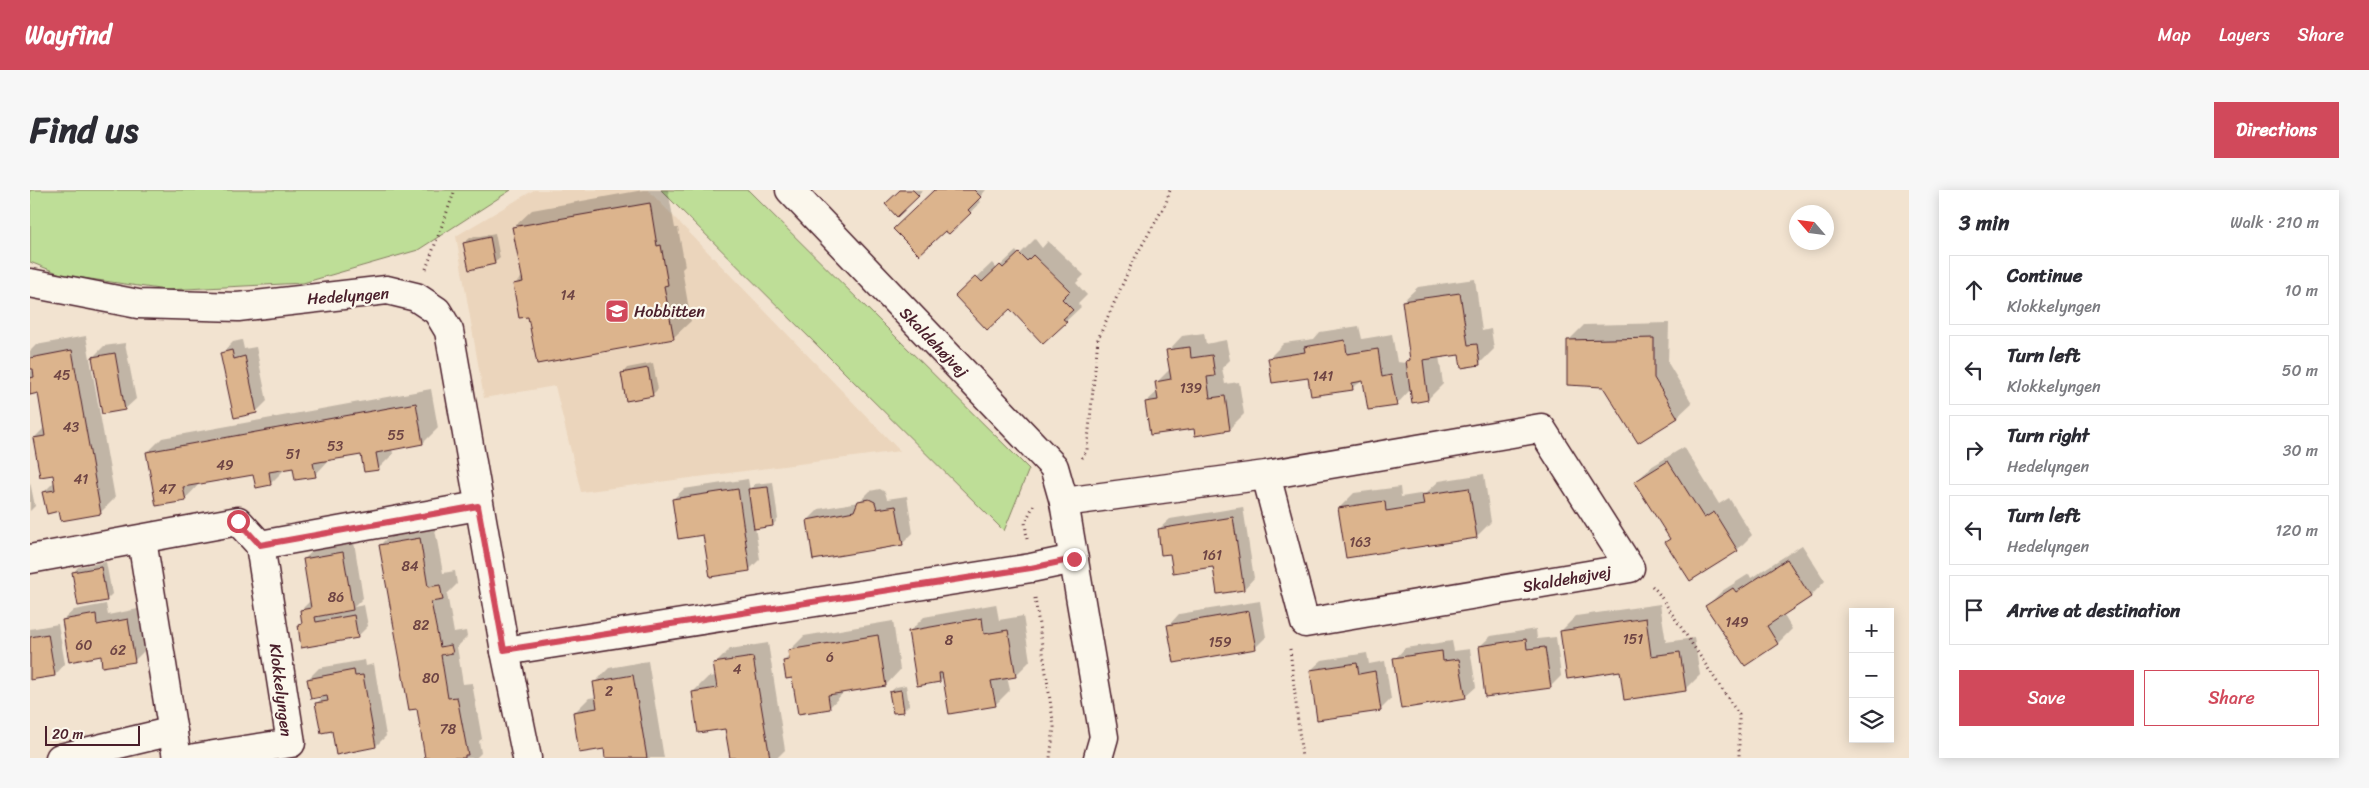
<!DOCTYPE html>
<html lang="en">
<head>
<meta charset="utf-8">
<style>
  body { margin:0; font-family:Sriracha,sans-serif; background:#f7f7f7; color:#2b2b33 }
  .controls { position:absolute; right:15px; bottom:15px; display:grid; overflow:hidden; border-radius:0px; box-shadow:0 2px 12px #0003 }
  .controls button { width:45px; height:45px; display:grid; place-items:center; padding:0; border:0; border-bottom:1px solid #e1e1e2; background:#fff; color:#2b2b33; font:25px sans-serif }
  .compass { position:absolute; left:1759px; top:15px; width:45px; height:45px; border-radius:50%; background:#fff; box-shadow:0 2px 12px #0003; rotate:298deg }
  .scale { position:absolute; left:15px; bottom:12px; width:95px; box-sizing:border-box; padding-left:5px; border:2px solid #4a1f2b; border-top:0; font-size:14px; line-height:18px; white-space:nowrap; color:#4a1f2b; -webkit-text-stroke:4px #fbf7ec; paint-order:stroke }
  .stop { position:absolute; width:15px; height:15px; margin:-11px; border:4px solid #d1495b; border-radius:50%; background:#fff }
  .stop.end { background:#d1495b; border-color:#fff; box-shadow:0 1px 5px #0008 }
  .list { margin:0; padding:0; list-style:none }
  h2 { display:flex; justify-content:space-between; align-items:center; height:65px; margin:0; padding:0 20px; font-size:21px }
  h2 small { font-size:16px; font-weight:400; color:#7c7c81 }
  .list li { display:grid; grid-template-columns:32px 1fr auto; gap:15px; align-items:center; box-sizing:border-box; height:70px; margin:0 10px 10px; padding:0 10px; border:1px solid #e1e1e2; border-radius:0px }
  .list b { display:block; font-size:19px; white-space:nowrap }
  .list p { margin:0; font-size:16px; white-space:nowrap; color:#7c7c81 }
  .list em { font-size:16px; font-style:normal; color:#7c7c81 }
  .actions { display:flex; gap:10px; padding:15px 20px }
  .actions a { flex:1; padding:11px 0; border:1px solid #d1495b; border-radius:0px; text-align:center; font-size:18px; color:#d1495b }
  .actions .main { background:#d1495b; color:#fff }
  .icon { flex:none; width:28px; height:28px; fill:none; stroke:currentColor; stroke-width:2; stroke-linecap:round; stroke-linejoin:round }
  .map { position:relative; flex:none; width:1879px; height:568px; overflow:hidden; border-radius:0px }
  header { display:flex; align-items:center; gap:30px; box-sizing:border-box; height:70px; padding:0 25px; background:#d1495b; color:#fff }
  header strong { font-size:24px }
  nav { display:flex; gap:28px; margin-inline-start:auto; font-size:18px }
  .intro { display:flex; align-items:center; justify-content:space-between; box-sizing:border-box; height:120px; padding:0 30px }
  h1 { margin:0; font-size:35px }
  .button { padding:12px 22px; border-radius:0px; background:#d1495b; color:#fff; font-size:18px; font-weight:700 }
  main { display:flex; gap:30px; padding:0 30px }
  aside { flex:1; background:#fff; border-radius:0px; box-shadow:0 2px 12px #0003 }
  .map>svg:first-child { display:block }
  .built { fill:#ebd5bc }
  .green { fill:#bede97; stroke:#847e61 }
  .shadow { fill:#0003 }
  .building { fill:#dcb48d; stroke:#4a1f2b }
  .lines { fill:none; stroke-linecap:round; stroke-linejoin:round }
  .minor-casing { stroke:#4a1f2b; stroke-width:31 }
  .path { stroke:#4a1f2b; stroke-width:3; stroke-dasharray:1 4; stroke-linecap:butt }
  .minor { stroke:#fbf7ec; stroke-width:28 }
  .route { stroke:#d1495b; stroke-width:6 }
  .labels { text-anchor:middle; dominant-baseline:central; stroke-width:4.5; stroke-linejoin:round; paint-order:stroke }
  .number-label { font-size:14px; fill:#6e4444 }
  .street-label { font-size:16px; fill:#4a1f2b; stroke:#fbf7ec }
  .poi-label { font-size:16px; fill:#4a1f2b; stroke:#fbf7ec; text-anchor:start }
</style>
</head>
<body>
<header>
<strong>Wayfind</strong>
<nav><a>Map</a><a>Layers</a><a>Share</a></nav>
</header>
<div class="intro"><h1>Find us</h1><a class="button">Directions</a></div>
<main>
<div class="map">
<svg width="1879" height="568" viewBox="0 0 1879 568">
  <rect width="100%" height="100%" fill="#f2e3d0"/>
  <filter id="ink" filterUnits="userSpaceOnUse"><feTurbulence type="fractalNoise" baseFrequency=".02" numOctaves="2"/><feDisplacementMap in="SourceGraphic" scale="10" xChannelSelector="R" yChannelSelector="G"/><feConvolveMatrix kernelMatrix="1 2 1 2 8 2 1 2 1" color-interpolation-filters="sRGB"/></filter>
  <g filter="url(#ink)">
    <polygon class="built" points="504,0 618,0 870,261 551,302 525,196 454,208 426,46"/>
    <g class="green">
      <polygon points="0,0 481,0 388,60 273,93 136,100 33,85 0,72"/>
      <polygon points="631,0 718,0 999,279 974,341"/>
    </g>
    <g class="shadow">
      <polygon points="613,0 638,0 645,38 648,38 655,76 652,79 661,131 643,148 499,125 485,94 493,86 484,37 502,20"/>
      <polygon points="872,0 893,0 867,25"/>
      <polygon points="905,0 956,0 948,9 951,12 919,43 915,39"/>
      <polygon points="465,43 470,68 464,73 434,53 440,48"/>
      <polygon points="1005,49 1012,58 1018,51 1054,85 1046,93 1057,105 1048,114 1051,117 1036,131 980,117 942,92 962,73 967,79 986,61 989,65"/>
      <polygon points="1445,89 1452,141 1461,139 1464,159 1449,174 1430,163 1409,166 1413,194 1398,209 1383,211 1381,199 1366,215 1334,190 1322,198 1279,186 1239,168 1254,153 1284,149 1290,142 1329,136 1332,149 1362,144 1367,172 1376,173 1381,168 1373,111 1388,97"/>
      <polygon points="1639,133 1638,173 1662,213 1647,227 1539,150 1554,135"/>
      <polygon points="1174,143 1176,154 1196,150 1200,170 1192,178 1195,194 1209,192 1214,224 1199,239 1165,237 1116,212 1128,201 1127,192 1140,179 1138,161 1152,146"/>
      <polygon points="56,146 85,308 70,323 30,320 14,302 25,291 24,283 4,248 15,237 9,202 0,204 0,182 6,177 0,178 0,161 6,155"/>
      <polygon points="212,150 214,159 226,157 237,211 226,222 192,163 203,152"/>
      <polygon points="95,153 106,209 95,219 63,167 74,156"/>
      <polygon points="623,173 628,199 623,204 597,209 592,184 597,178"/>
      <polygon points="401,199 408,238 393,253 362,258 363,264 348,279 332,264 300,269 285,285 264,276 255,279 240,294 224,283 170,293 155,309 117,263 132,248"/>
      <polygon points="1654,257 1689,314 1699,308 1722,345 1707,360 1660,389 1637,352 1641,348 1606,292 1621,277"/>
      <polygon points="1454,284 1461,332 1446,347 1309,318 1324,303 1370,297 1371,307 1396,303 1409,291"/>
      <polygon points="718,289 720,300 725,294 743,292 748,329 743,335 725,337 730,369 719,380 674,343 643,309 654,299"/>
      <polygon points="0,292 5,316 0,321"/>
      <polygon points="850,299 855,302 857,309 877,306 883,343 872,354 778,330 789,319 829,312 840,301"/>
      <polygon points="1213,317 1224,388 1214,399 1184,376 1141,362 1129,339 1140,329"/>
      <polygon points="404,334 413,383 425,381 427,394 417,404 424,443 436,441 437,447 427,457 433,494 442,493 452,549 449,551 451,563 446,568 397,568 388,517 350,355 365,340"/>
      <polygon points="324,352 333,408 324,417 334,415 338,436 327,447 269,436 273,432 271,420 281,410 274,369 285,359"/>
      <polygon points="1772,355 1795,391 1781,406 1753,424 1762,439 1748,453 1677,416 1692,401 1719,384 1721,388"/>
      <polygon points="76,372 82,404 76,410 43,383 48,377"/>
      <polygon points="1230,411 1236,447 1225,458 1139,435 1149,424"/>
      <polygon points="76,414 78,425 108,419 115,460 105,470 73,476 72,464 33,430 44,420"/>
      <polygon points="966,414 969,430 993,426 1000,471 986,485 977,487 980,500 965,515 914,487 910,491 879,442 894,427"/>
      <polygon points="1630,414 1636,452 1664,448 1670,485 1655,500 1591,480 1531,441 1546,426"/>
      <polygon points="863,431 870,480 856,495 814,502 799,518 763,486 754,471 760,465 759,461 774,446"/>
      <polygon points="28,434 35,474 25,485 0,489 0,439"/>
      <polygon points="1506,439 1507,449 1526,447 1531,486 1520,497 1450,456 1461,446"/>
      <polygon points="1422,451 1424,461 1440,459 1446,497 1435,507 1365,469 1375,458"/>
      <polygon points="738,453 755,560 747,568 701,568 696,537 663,502 678,487 687,486 685,474 700,459"/>
      <polygon points="1337,463 1339,474 1355,471 1361,509 1350,520 1281,480 1292,470"/>
      <polygon points="335,470 336,476 344,474 356,546 346,556 303,539 287,513 295,505 278,489 289,478"/>
      <polygon points="618,471 634,568 576,568 575,557 544,523 559,508 566,507 564,493 579,478"/>
      <polygon points="876,495 879,515 874,520 864,522 860,502 866,497"/>
    </g>
    <g class="building">
      <polygon points="870,0 883,0 889,6 867,27 855,14"/>
      <polygon points="904,0 944,0 951,7 938,20 941,23 919,44 915,41 889,65 863,39"/>
      <polygon points="620,13 627,56 631,55 638,95 634,96 644,149 507,174 498,127 489,128 483,94 493,92 482,37"/>
      <polygon points="460,47 465,74 439,80 433,53"/>
      <polygon points="989,63 997,71 1003,65 1040,101 1032,109 1043,120 1033,129 1037,132 1013,154 980,119 957,140 925,106 946,86 952,92 970,75 973,78"/>
      <polygon points="1430,103 1438,155 1447,154 1450,175 1431,178 1429,165 1393,170 1398,210 1382,213 1376,171 1380,170 1372,111"/>
      <polygon points="1624,148 1624,188 1648,228 1608,253 1573,197 1537,195 1537,150"/>
      <polygon points="1315,150 1317,164 1348,159 1352,187 1361,185 1367,216 1338,220 1333,191 1322,193 1323,200 1281,206 1278,188 1242,193 1238,168 1275,162 1274,157"/>
      <polygon points="1160,157 1161,168 1182,165 1185,186 1177,187 1180,208 1195,206 1200,240 1165,246 1164,239 1120,245 1115,212 1128,210 1125,192 1141,189 1136,160"/>
      <polygon points="42,160 71,324 31,331 29,321 17,324 12,302 25,300 23,285 10,287 3,248 15,246 8,203 0,205 0,188 4,187 3,179 0,179 0,168"/>
      <polygon points="202,160 204,169 215,166 227,223 204,228 190,163"/>
      <polygon points="85,163 95,220 72,224 62,167"/>
      <polygon points="618,178 623,206 596,211 591,183"/>
      <polygon points="386,213 393,254 346,263 349,280 334,282 331,265 283,273 286,287 265,290 263,278 239,282 241,295 226,298 223,285 153,297 156,311 126,316 116,262"/>
      <polygon points="1638,271 1674,328 1684,322 1708,361 1660,391 1635,352 1640,349 1604,292"/>
      <polygon points="738,297 743,336 724,339 718,299"/>
      <polygon points="1439,298 1447,348 1316,368 1308,318 1355,311 1356,321 1394,315 1392,305"/>
      <polygon points="708,299 720,381 680,387 673,345 648,349 642,309"/>
      <polygon points="839,309 845,312 847,319 866,316 873,355 783,370 777,330 824,321 828,311"/>
      <polygon points="1203,327 1214,400 1187,404 1183,377 1143,383 1140,364 1131,365 1128,339"/>
      <polygon points="390,348 398,397 410,395 413,410 401,412 410,457 421,455 423,463 411,465 418,508 427,507 438,565 435,565 435,568 395,568 387,519 379,520 349,355"/>
      <polygon points="313,362 323,420 285,427 286,432 324,425 328,448 271,458 268,435 272,434 270,420 281,418 273,369"/>
      <polygon points="1757,369 1781,407 1737,436 1748,454 1715,476 1675,416 1703,398 1706,402"/>
      <polygon points="71,377 77,411 48,416 42,382"/>
      <polygon points="1219,421 1226,459 1144,473 1137,435"/>
      <polygon points="66,424 67,435 98,429 105,472 72,477 71,466 39,472 32,430"/>
      <polygon points="952,428 954,444 978,440 986,487 961,491 966,516 919,524 912,483 909,483 910,492 887,496 878,441"/>
      <polygon points="1616,428 1621,466 1650,462 1656,501 1594,510 1590,481 1537,489 1530,441"/>
      <polygon points="18,444 25,486 0,490 0,447"/>
      <polygon points="848,445 856,496 798,505 800,519 768,524 762,488 756,489 753,471 759,470 758,460"/>
      <polygon points="1496,449 1497,459 1515,457 1521,498 1455,507 1449,456"/>
      <polygon points="1412,461 1413,471 1429,469 1436,508 1371,519 1363,468"/>
      <polygon points="723,467 740,568 700,568 695,539 668,543 662,502 687,498 683,473"/>
      <polygon points="1327,473 1329,484 1345,481 1351,521 1287,530 1280,480"/>
      <polygon points="324,480 325,486 333,485 346,557 306,565 302,541 291,543 285,513 298,511 297,506 281,509 277,489"/>
      <polygon points="603,485 617,568 575,568 574,559 549,563 543,522 567,518 563,492"/>
      <polygon points="871,500 874,522 863,523 859,502"/>
    </g>
    <g class="lines">
      <g class="minor-casing">
        <g id="minor">
          <polyline points="760,0 1024,277 1034,312 1074,547 1068,568"/>
          <polyline points="0,93 108,114 208,117 357,100 386,107 407,121 419,141 475,461 497,568"/>
          <polyline points="1034,312 1236,285 1511,238 1600,378 1275,433 1236,285"/>
          <polyline points="112,350 147,568"/>
          <polyline points="0,369 208,331 230,355 448,316"/>
          <polyline points="475,461 1001,378 1044,369"/>
          <polyline points="30,568 143,541"/>
          <polyline points="165,568 261,553 230,355"/>
        </g>
      </g>
      <g class="path">
        <polyline points="396,79 425,0"/>
        <polyline points="1052,268 1057,260 1068,149 1102,73 1136,13 1140,0"/>
        <polyline points="997,349 995,332 1004,315"/>
        <polyline points="1622,396 1627,401 1709,525 1709,568"/>
        <polyline points="1005,408 1024,537 1020,568"/>
        <polyline points="1260,459 1272,568"/>
      </g>
      <use href="#minor" class="minor"/>
    </g>
  </g>
  <g class="lines" filter="url(#ink)">
    <polyline class="route" points="208,331 230,355 448,316 474,460 1001,378 1044,369"/>
  </g>
  <defs>
    <g id="school-square" transform="scale(1.25)"><rect x="-9" y="-9" width="18" height="18" rx="4" fill="#d1495b" stroke="#fbf7ec"/><path d="M0-5L7-2L0 1L-7-2ZM-4 1L0 2.5L4 1V4Q0 6-4 4Z" fill="#fff"/></g>
  </defs>
  <g fill-rule="evenodd">
    <use href="#school-square" x="587" y="121"/>
  </g>
  <g class="labels">
    <g class="number-label">
      <text x="538" y="105">14</text>
      <text x="32" y="185">45</text>
      <text x="1293" y="186">141</text>
      <text x="1161" y="198">139</text>
      <text x="41" y="237">43</text>
      <text x="366" y="245">55</text>
      <text x="305" y="256">53</text>
      <text x="263" y="264">51</text>
      <text x="195" y="275">49</text>
      <text x="51" y="289">41</text>
      <text x="137" y="299">47</text>
      <text x="1330" y="352">163</text>
      <text x="1182" y="365">161</text>
      <text x="380" y="376">84</text>
      <text x="306" y="407">86</text>
      <text x="1707" y="432">149</text>
      <text x="391" y="435">82</text>
      <text x="1603" y="449">151</text>
      <text x="919" y="450">8</text>
      <text x="1190" y="452">159</text>
      <text x="54" y="455">60</text>
      <text x="88" y="460">62</text>
      <text x="800" y="467">6</text>
      <text x="707" y="479">4</text>
      <text x="401" y="488">80</text>
      <text x="579" y="501">2</text>
      <text x="418" y="539">78</text>
    </g>
    <g class="street-label">
      <text transform="translate(318 106) rotate(-4)">Hedelyngen</text>
      <text transform="translate(904 152) rotate(46)">Skaldehøjvej</text>
      <text transform="translate(1537 389) rotate(-10)">Skaldehøjvej</text>
      <text transform="translate(251 500) rotate(83)">Klokkelyngen</text>
    </g>
    <g class="poi-label">
      <text x="604" y="121">Hobbitten</text>
    </g>
  </g>
</svg>
<div class="controls">
<button>+</button>
<button>−</button>
<button><svg class="icon" aria-label="layers" viewBox="0 0 24 24"><path d="M12 4l9 5-9 5-9-5zM3 14l9 5 9-5"/></svg></button>
</div>
<svg class="compass" viewBox="-18 -18 36 36"><path d="M0-13l5 13h-10z" fill="#e53935"/><path d="M0 13l5-13h-10z" fill="#7c7c81"/></svg>
<div class="scale">20 m</div>
<div class="stop" style="left:208px;top:331px"></div>
<div class="stop end" style="left:1044px;top:369px"></div>
</div>
<aside>
<h2>3 min<small>Walk · 210 m</small></h2>
<ul class="list">
<li><svg class="icon" aria-label="ahead" viewBox="0 0 24 24"><path d="M12 20V5M6 11l6-6 6 6"/></svg><div><b>Continue</b><p>Klokkelyngen</p></div><em>10 m</em></li>
<li><svg class="icon" aria-label="left" viewBox="0 0 24 24"><path d="M17 20v-9H6M10 6l-5 5 5 5"/></svg><div><b>Turn left</b><p>Klokkelyngen</p></div><em>50 m</em></li>
<li><svg class="icon" aria-label="right" viewBox="0 0 24 24"><path d="M7 20v-9h11M14 6l5 5-5 5"/></svg><div><b>Turn right</b><p>Hedelyngen</p></div><em>30 m</em></li>
<li><svg class="icon" aria-label="left" viewBox="0 0 24 24"><path d="M17 20v-9H6M10 6l-5 5 5 5"/></svg><div><b>Turn left</b><p>Hedelyngen</p></div><em>120 m</em></li>
<li><svg class="icon" aria-label="arrive" viewBox="0 0 24 24"><path d="M6 21V4h12l-3 4 3 4H6"/></svg><div><b>Arrive at destination</b></div></li>
</ul>
<div class="actions"><a class="main">Save</a><a>Share</a></div>
</aside>
</main>
</body>
</html>
